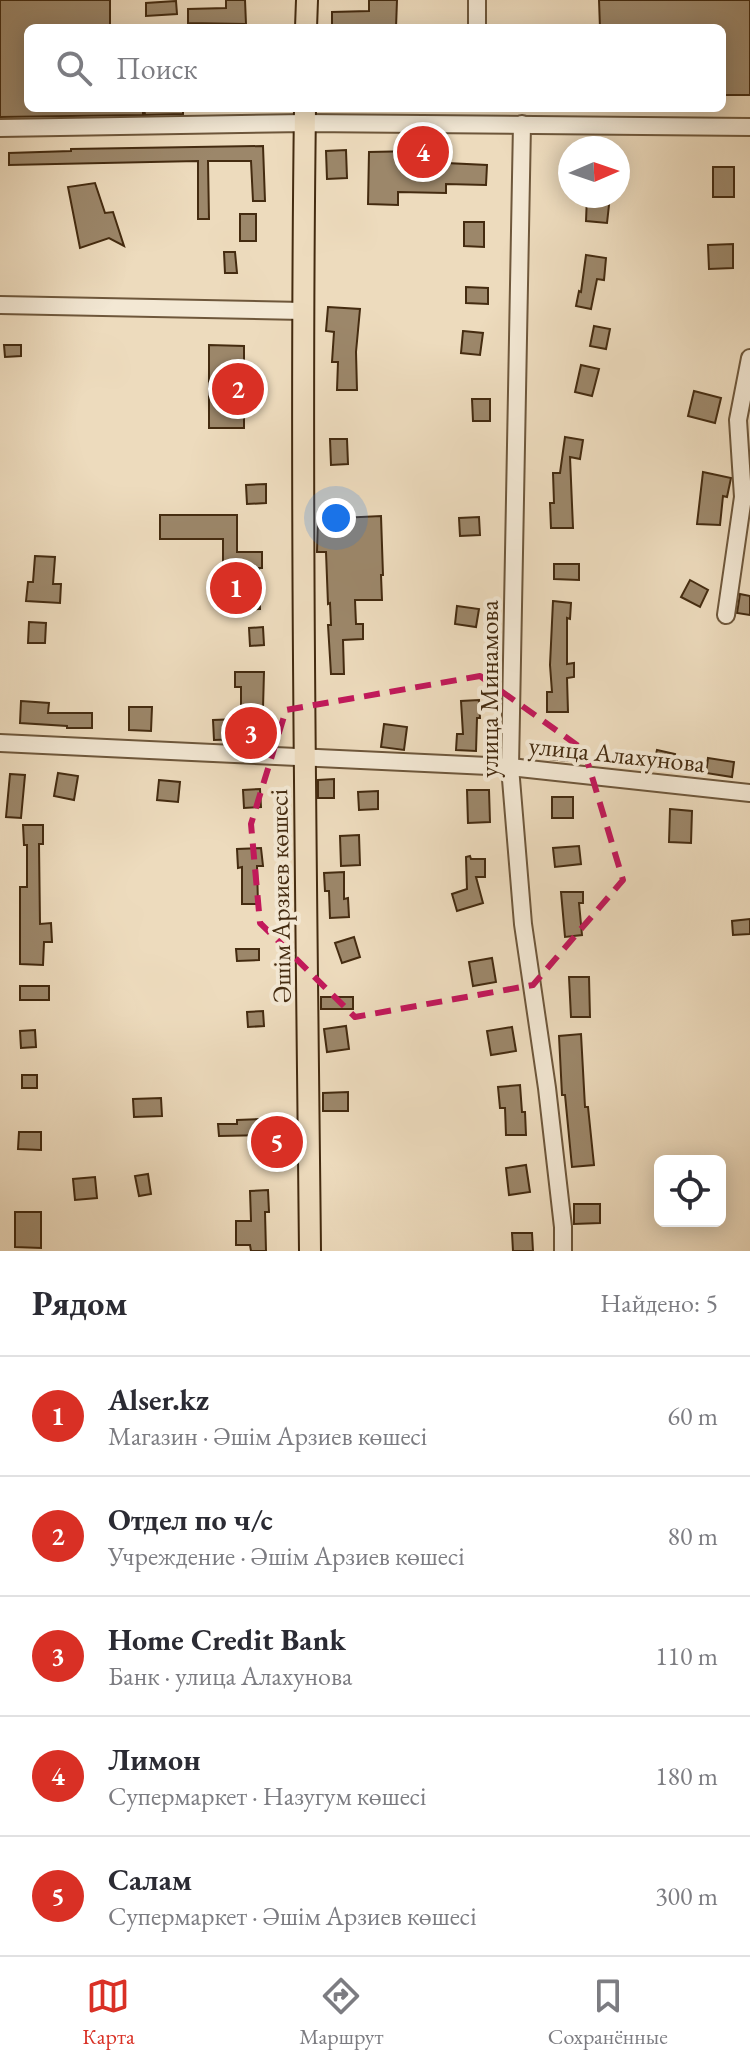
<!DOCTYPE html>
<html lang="ru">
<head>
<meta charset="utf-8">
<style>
  body { margin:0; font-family:"EB Garamond",serif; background:#f2f2f3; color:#2b2b33 }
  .controls { position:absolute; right:24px; bottom:24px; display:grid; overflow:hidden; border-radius:12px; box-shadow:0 4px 20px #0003 }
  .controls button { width:72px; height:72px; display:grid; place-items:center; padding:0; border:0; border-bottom:2px solid #e1e1e2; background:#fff; color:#2b2b33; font:40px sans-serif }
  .compass { position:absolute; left:558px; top:136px; width:72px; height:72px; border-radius:50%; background:#fff; box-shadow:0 4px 20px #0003; rotate:88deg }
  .you { position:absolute; left:336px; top:518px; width:28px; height:28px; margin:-20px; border:6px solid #fff; border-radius:50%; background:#1a73e8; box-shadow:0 0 0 12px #1a73e833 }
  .badge { display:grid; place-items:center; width:52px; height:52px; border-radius:50%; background:#d93025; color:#fff; font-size:26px; font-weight:700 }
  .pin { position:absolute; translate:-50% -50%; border:4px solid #fff; box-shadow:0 2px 8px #0006 }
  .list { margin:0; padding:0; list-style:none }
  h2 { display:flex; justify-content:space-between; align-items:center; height:104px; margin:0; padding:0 32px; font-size:34px }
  h2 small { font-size:26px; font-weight:400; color:#7c7c81 }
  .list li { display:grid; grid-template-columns:52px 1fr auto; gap:24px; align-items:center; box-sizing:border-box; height:120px; padding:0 32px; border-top:2px solid #e1e1e2 }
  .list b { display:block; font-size:30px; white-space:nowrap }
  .list p { margin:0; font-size:26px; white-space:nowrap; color:#7c7c81 }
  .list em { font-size:26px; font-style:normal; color:#7c7c81 }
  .icon { flex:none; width:44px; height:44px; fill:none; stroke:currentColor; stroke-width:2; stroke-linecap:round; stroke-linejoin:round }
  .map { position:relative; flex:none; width:750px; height:1251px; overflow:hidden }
  .search { position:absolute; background:#fff; box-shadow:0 4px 20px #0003; left:24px; right:24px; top:24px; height:88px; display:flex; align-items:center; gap:20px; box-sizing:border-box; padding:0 28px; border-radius:12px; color:#7c7c81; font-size:30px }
  .sheet { height:704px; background:#fff }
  nav { display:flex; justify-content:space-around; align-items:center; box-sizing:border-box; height:112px; border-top:2px solid #e1e1e2; background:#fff; font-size:22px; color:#7c7c81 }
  nav a { display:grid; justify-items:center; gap:4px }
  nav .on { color:#d93025 }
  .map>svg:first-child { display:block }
  .building { fill:#9c876a; stroke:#442b10; stroke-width:2 }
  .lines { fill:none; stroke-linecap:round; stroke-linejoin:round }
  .minor-casing { stroke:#6e573b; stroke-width:20 }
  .major-casing { stroke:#442b10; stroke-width:24 }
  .minor { stroke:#f3e8d4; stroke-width:16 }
  .major { stroke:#eddbbd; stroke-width:20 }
  .marked { fill:none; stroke:#c2185b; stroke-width:6; stroke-dasharray:16 10; stroke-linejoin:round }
  .labels { text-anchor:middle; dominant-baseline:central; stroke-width:8; stroke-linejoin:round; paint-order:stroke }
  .street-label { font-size:26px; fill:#442b10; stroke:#f3e8d4 }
</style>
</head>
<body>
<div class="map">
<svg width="750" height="1251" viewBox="0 0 750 1251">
  <rect width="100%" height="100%" fill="#eddbbd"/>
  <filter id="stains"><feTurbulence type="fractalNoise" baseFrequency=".0025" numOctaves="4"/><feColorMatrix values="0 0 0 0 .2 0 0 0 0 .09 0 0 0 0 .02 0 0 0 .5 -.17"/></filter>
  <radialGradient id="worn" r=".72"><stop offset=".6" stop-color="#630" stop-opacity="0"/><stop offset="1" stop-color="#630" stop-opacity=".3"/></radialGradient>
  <g class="building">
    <polygon points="0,0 110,0 110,28 28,28 28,108 143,108 143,115 0,117"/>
    <polygon points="226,0 245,0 246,24 188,23 188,9 226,8"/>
    <polygon points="369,0 397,0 396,28 332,28 332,12 369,11"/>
    <polygon points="599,0 750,0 750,95 722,95 722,28 600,28"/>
    <polygon points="176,1 177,14 146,16 146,3"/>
    <polygon points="144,108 183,108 183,114 145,115"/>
    <polygon points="263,146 265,201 253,201 251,161 208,161 209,219 198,219 198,161 9,165 9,153 71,151 71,149"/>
    <polygon points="430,146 430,155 446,155 446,163 487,165 486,185 446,184 446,193 398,192 398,205 368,204 369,152 417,151 417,147"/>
    <polygon points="346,150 347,178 327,179 326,151"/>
    <rect x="713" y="167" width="21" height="30"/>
    <polygon points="95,183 105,213 113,212 124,246 109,238 80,248 68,187"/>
    <polygon points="587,196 610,196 607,223 586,221"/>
    <rect x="240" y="214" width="16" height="27"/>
    <polygon points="464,222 484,222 484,247 464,246"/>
    <polygon points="733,244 733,268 709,269 708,245"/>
    <polygon points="224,252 235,252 237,273 225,273"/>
    <polygon points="586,255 606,258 604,280 597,279 591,309 576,306 579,291 581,292"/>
    <polygon points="466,287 488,288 488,304 466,303"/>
    <polygon points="328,307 360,309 356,352 357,390 337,390 338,362 332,362 334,332 326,331"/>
    <polygon points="594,326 610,329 606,349 590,346"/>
    <polygon points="463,331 483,333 480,355 461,353"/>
    <polygon points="4,345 21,345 21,356 5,357"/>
    <polygon points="209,345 244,346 244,428 209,428"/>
    <polygon points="581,365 599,369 592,396 575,392"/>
    <polygon points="694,391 721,398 715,423 688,416"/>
    <polygon points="472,399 490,399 490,421 473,421"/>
    <polygon points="565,437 583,440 580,459 570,457 573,528 551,528 550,503 554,503 553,473 560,473"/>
    <polygon points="330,439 347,439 348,464 331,465"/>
    <polygon points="703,472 731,478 727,497 723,496 720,525 697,524"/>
    <polygon points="266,484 266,503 247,504 246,485"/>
    <polygon points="160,515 237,515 237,552 262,552 262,568 259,568 260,609 243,610 243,601 227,601 226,568 223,568 223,539 160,539"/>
    <polygon points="318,516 340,518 381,516 383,575 381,575 382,600 355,600 356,624 363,624 363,639 343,640 344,674 331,674 328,625 331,625 330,603 328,604 326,552 317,552"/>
    <polygon points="479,517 480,535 460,536 459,518"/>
    <polygon points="35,556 55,557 53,584 61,584 60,603 26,601 28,582 33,582"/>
    <polygon points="554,564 579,564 579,580 554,579"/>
    <polygon points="690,580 708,590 700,607 681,597"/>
    <polygon points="740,594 750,596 750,615 737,613"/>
    <polygon points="553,601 571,603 570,619 567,618 567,664 574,663 574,677 567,678 568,712 547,712 547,692 552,692 550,665"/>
    <polygon points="457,606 479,609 476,627 455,624"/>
    <polygon points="29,622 46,623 45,643 28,643"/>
    <polygon points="263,627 264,645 250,646 249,628"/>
    <polygon points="235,672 264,672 262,744 242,743 242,739 214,740 213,720 241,719 241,687 235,687"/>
    <polygon points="479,700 480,718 477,718 476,751 456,750 457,734 463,734 461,701"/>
    <polygon points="21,701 49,703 48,713 92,713 92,728 67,728 67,726 20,723"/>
    <polygon points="129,707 152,707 151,731 129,730"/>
    <polygon points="384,724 407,727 404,750 381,747"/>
    <polygon points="551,747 569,748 568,761 550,759"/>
    <polygon points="657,750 675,754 672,769 653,766"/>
    <polygon points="708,758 734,762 732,777 706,773"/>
    <polygon points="58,773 78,776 74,800 54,796"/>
    <polygon points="10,774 25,775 21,818 6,817"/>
    <polygon points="334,779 334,798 318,798 318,780"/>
    <polygon points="159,780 180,782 178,802 157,800"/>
    <polygon points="260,789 261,807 244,808 243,790"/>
    <polygon points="467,790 489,790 490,822 468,823"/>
    <polygon points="378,791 378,809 359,810 358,792"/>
    <rect x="552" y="797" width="21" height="21"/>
    <polygon points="670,809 692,811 691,843 669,842"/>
    <polygon points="23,825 43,825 43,844 39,844 40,924 51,923 52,942 44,942 43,965 20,964 20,887 27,887 27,845 24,845"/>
    <polygon points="359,835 360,865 341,866 340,836"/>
    <polygon points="579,846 581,864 555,867 553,848"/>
    <polygon points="261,848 263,866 257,866 258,904 242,904 242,867 238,868 237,849"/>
    <polygon points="470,856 471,859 485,859 485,877 476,877 483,903 457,911 452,894 467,889 466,857"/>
    <polygon points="344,872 344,899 348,898 349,917 330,918 329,891 325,891 324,873"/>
    <polygon points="561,892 583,892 583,903 579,903 582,935 565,937"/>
    <polygon points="750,919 750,934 733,935 732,921"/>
    <polygon points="354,937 360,957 342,963 335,943"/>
    <polygon points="236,949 259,949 259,960 237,961"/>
    <polygon points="492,958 496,982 473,986 469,962"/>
    <polygon points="569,977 589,977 590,1017 571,1017"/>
    <rect x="20" y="986" width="29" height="14"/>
    <rect x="321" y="997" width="32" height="12"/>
    <polygon points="263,1011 264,1026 248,1027 247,1012"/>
    <polygon points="346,1026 349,1049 327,1052 324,1029"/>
    <polygon points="512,1027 516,1051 491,1055 487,1031"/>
    <polygon points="35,1030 36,1047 21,1048 20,1031"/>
    <polygon points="581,1034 585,1107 588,1107 594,1165 572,1167 565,1095 562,1095 559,1036"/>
    <rect x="22" y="1075" width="15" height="13"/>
    <polygon points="520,1085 522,1112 525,1112 526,1135 506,1135 505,1108 500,1108 498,1087"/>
    <polygon points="348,1092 348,1111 323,1111 323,1093"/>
    <polygon points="161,1098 162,1116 134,1117 133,1099"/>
    <polygon points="261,1119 262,1135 219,1136 218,1124 237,1124 237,1120"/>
    <polygon points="283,1127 284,1156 265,1156 264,1128"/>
    <polygon points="19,1132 41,1132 41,1150 18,1149"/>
    <polygon points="526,1165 530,1192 509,1195 506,1168"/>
    <polygon points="148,1174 151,1194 139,1196 135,1176"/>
    <polygon points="95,1177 97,1198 75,1200 73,1179"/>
    <polygon points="268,1190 269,1212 265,1212 266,1251 251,1251 250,1245 236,1245 236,1221 251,1221 250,1191"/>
    <polygon points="574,1204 600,1204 600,1223 574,1224"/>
    <polygon points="15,1212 41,1212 41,1248 15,1247"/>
    <polygon points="512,1233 532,1233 533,1251 513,1251"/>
  </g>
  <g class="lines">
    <g class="minor-casing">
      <g id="minor">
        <polyline points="477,28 477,0"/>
        <polyline points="522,124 510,767 523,924 547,1088 563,1227 563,1251"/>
        <polyline points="0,128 305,123 750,127"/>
        <polyline points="0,305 303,311"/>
        <polyline points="726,615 743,497 738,420 750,358"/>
        <polyline points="0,743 510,767 750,793"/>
      </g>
    </g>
    <g class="major-casing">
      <g id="major">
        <polyline points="306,28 307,0"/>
        <path d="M305,108c-5,381 1,762 5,1143"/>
      </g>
    </g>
    <use href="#minor" class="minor"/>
    <use href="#major" class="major"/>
  </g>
  <path class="marked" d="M480,676l104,74 39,130 -90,105 -178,32 -95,-94 -9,-99 35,-114z"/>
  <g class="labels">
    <g class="street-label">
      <text transform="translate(489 689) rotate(-90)">улица Минамова</text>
      <text transform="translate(617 754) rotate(6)">улица Алахунова</text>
      <text transform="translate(280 896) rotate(-91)">Әшім Арзиев көшесі</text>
    </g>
  </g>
  <rect width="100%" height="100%" filter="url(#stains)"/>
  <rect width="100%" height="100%" fill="url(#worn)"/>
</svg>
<div class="controls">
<button><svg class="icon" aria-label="locate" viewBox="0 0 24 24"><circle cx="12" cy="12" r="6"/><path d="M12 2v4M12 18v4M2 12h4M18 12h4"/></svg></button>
</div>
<svg class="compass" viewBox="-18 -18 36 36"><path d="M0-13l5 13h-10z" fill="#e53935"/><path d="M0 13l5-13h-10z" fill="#7c7c81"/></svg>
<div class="you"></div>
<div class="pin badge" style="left:236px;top:588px">1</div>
<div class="pin badge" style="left:238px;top:389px">2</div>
<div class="pin badge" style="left:251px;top:733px">3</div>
<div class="pin badge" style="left:423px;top:152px">4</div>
<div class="pin badge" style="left:277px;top:1142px">5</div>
<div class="search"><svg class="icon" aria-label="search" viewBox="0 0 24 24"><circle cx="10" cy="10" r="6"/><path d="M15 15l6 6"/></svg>Поиск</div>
</div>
<section class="sheet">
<h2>Рядом<small>Найдено: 5</small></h2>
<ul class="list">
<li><span class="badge">1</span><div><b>Alser.kz</b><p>Магазин · Әшім Арзиев көшесі</p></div><em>60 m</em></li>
<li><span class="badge">2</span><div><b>Отдел по ч/с</b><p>Учреждение · Әшім Арзиев көшесі</p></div><em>80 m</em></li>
<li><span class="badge">3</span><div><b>Home Credit Bank</b><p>Банк · улица Алахунова</p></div><em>110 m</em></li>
<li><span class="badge">4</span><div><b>Лимон</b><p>Супермаркет · Назугум көшесі</p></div><em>180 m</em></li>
<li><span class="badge">5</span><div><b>Салам</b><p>Супермаркет · Әшім Арзиев көшесі</p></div><em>300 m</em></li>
</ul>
</section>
<nav>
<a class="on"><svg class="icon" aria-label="map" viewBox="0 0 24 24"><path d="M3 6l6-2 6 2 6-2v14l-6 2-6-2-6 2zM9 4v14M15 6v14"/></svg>Карта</a>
<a><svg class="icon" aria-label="directions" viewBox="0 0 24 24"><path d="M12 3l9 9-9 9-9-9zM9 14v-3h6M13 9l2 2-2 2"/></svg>Маршрут</a>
<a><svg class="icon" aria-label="saved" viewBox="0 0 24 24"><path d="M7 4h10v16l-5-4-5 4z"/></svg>Сохранённые</a>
</nav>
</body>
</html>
